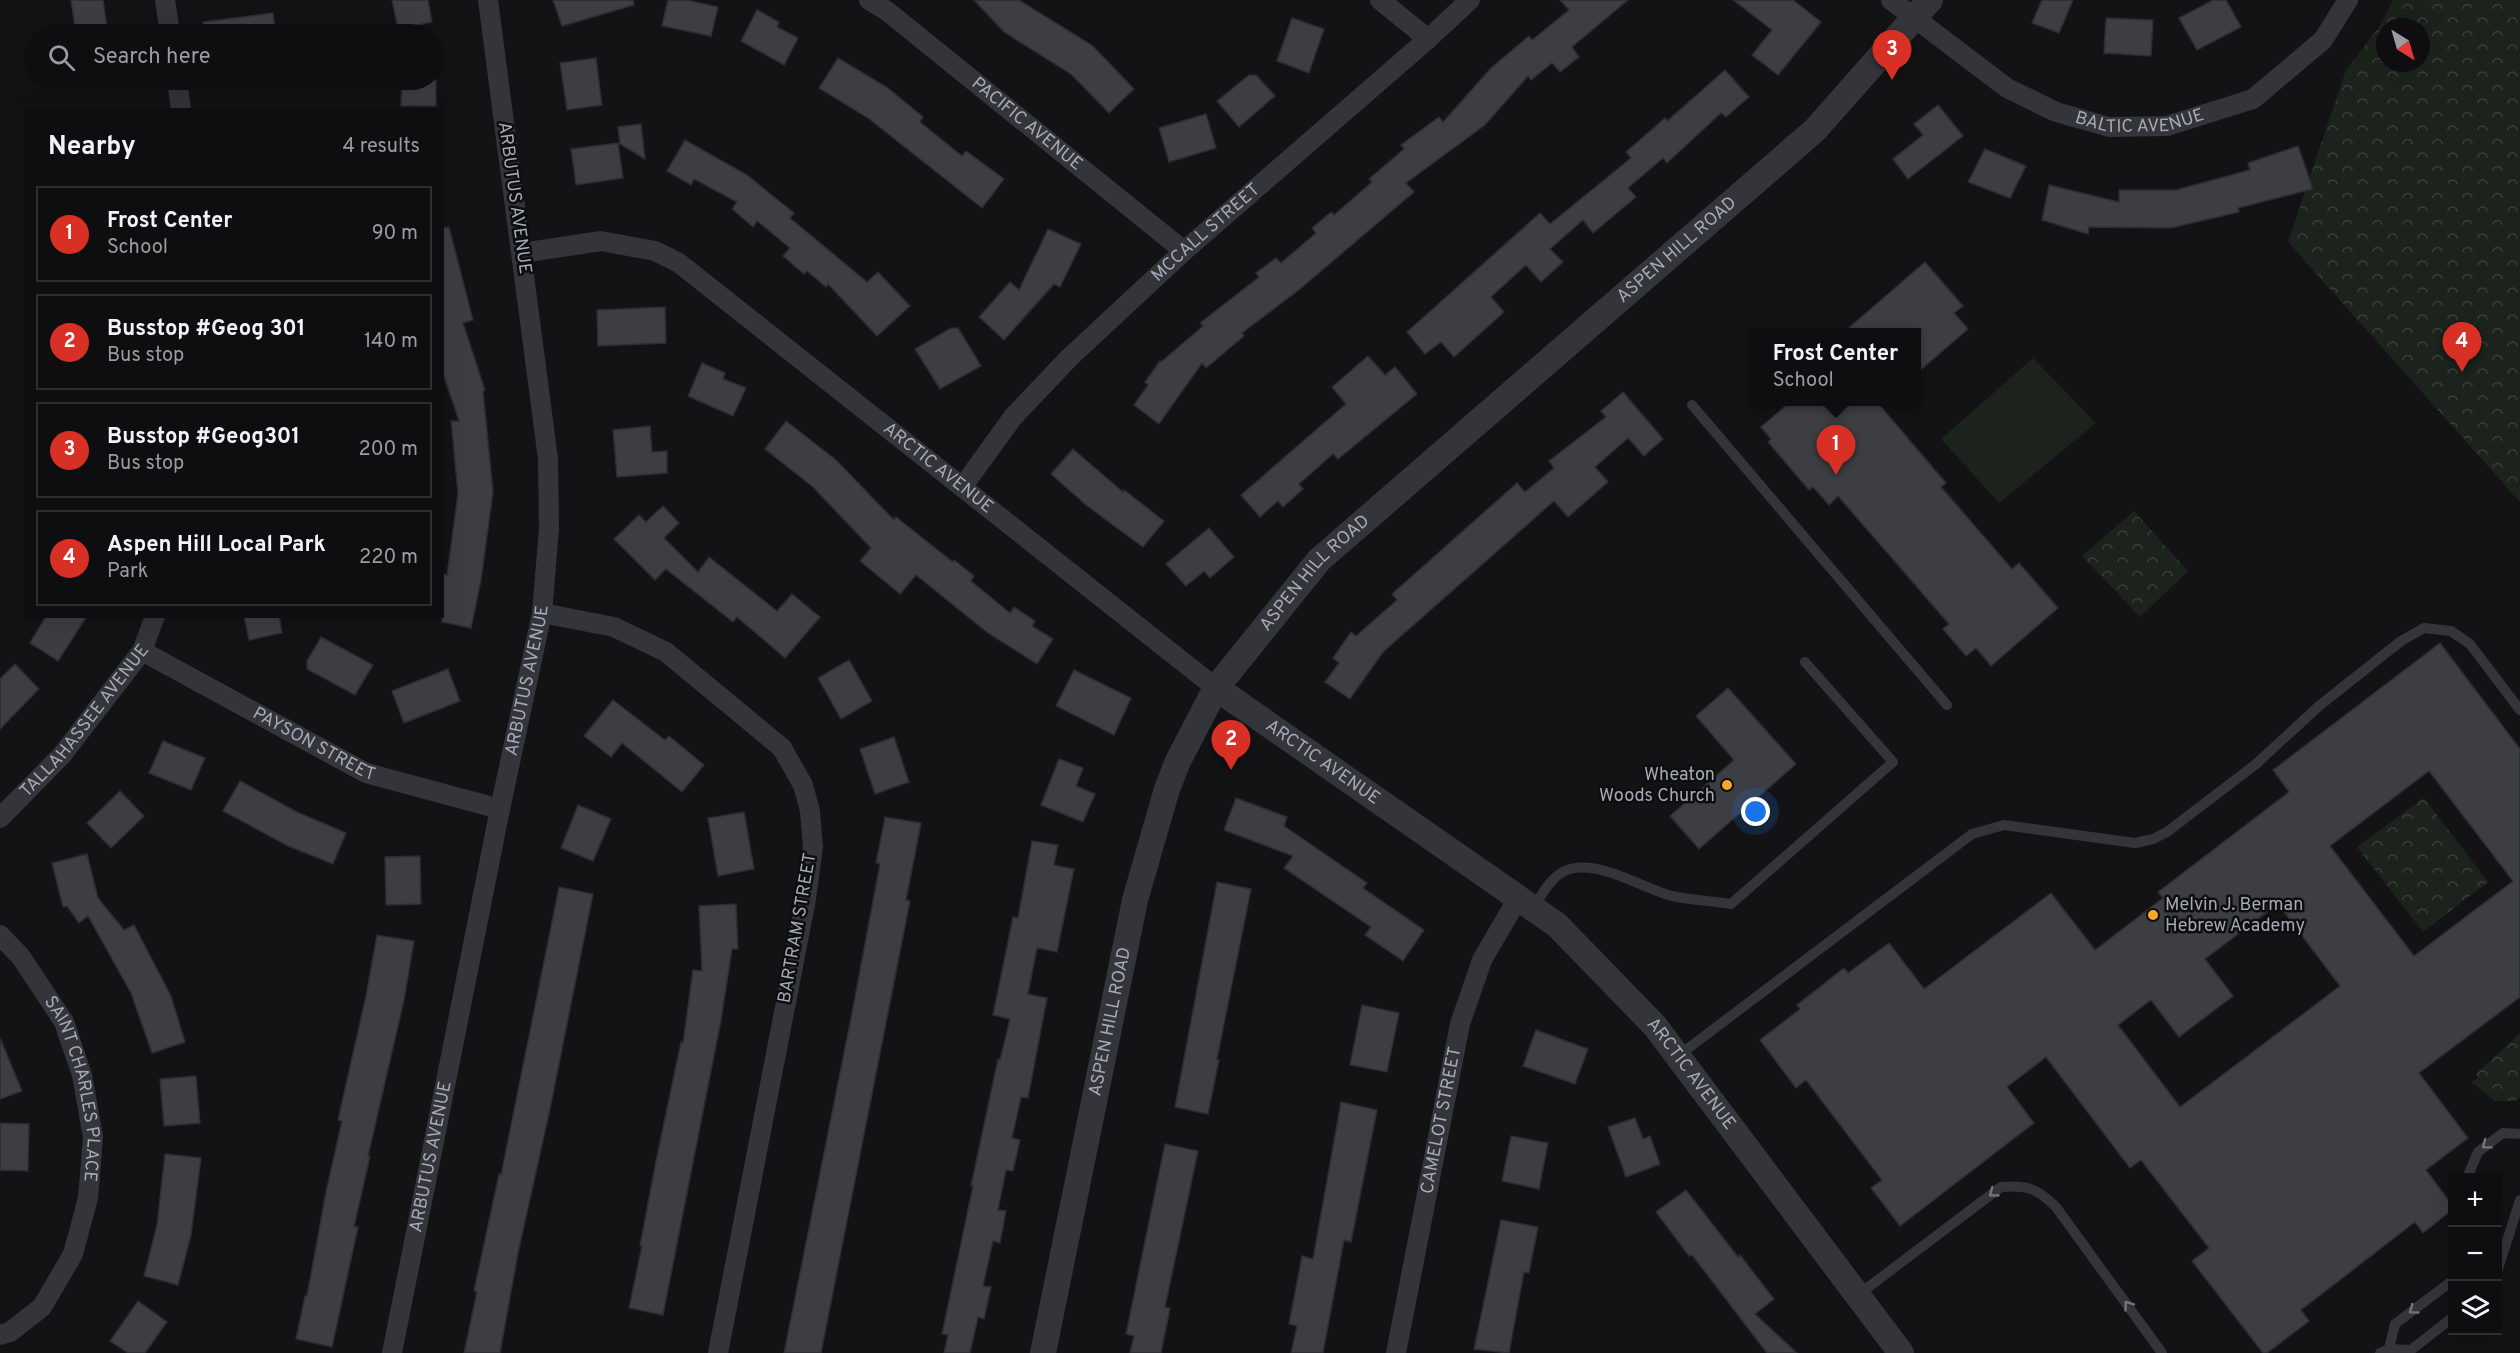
<!DOCTYPE html>
<html lang="en">
<head>
<meta charset="utf-8">
<style>
  body { margin:0; font-family:Overpass,sans-serif; background:#171719; color:#f1f3f6 }
  .controls { position:absolute; right:18px; bottom:18px; display:grid; overflow:hidden; border-radius:0px; box-shadow:0 6px 24px #0002 }
  .controls button { width:54px; height:54px; display:grid; place-items:center; padding:0; border:0; border-bottom:2px solid #2e2e30; background:#0e0e10; color:#f1f3f6; font:30px sans-serif }
  .compass { position:absolute; left:2376px; top:18px; width:54px; height:54px; border-radius:50%; background:#0e0e10; box-shadow:0 6px 24px #0002; rotate:143deg }
  .you { position:absolute; left:1756px; top:812px; width:21px; height:21px; margin:-15px; border:4px solid #fff; border-radius:50%; background:#1a73e8; box-shadow:0 0 0 9px #1a73e833 }
  .badge { display:grid; place-items:center; width:39px; height:39px; border-radius:50%; background:#d93025; color:#fff; font-size:20px; font-weight:700 }
  .pin { position:absolute; translate:-50% -50px; filter:drop-shadow(0 2px 3px #0008) }
  .pin::after { content:''; position:absolute; top:32px; width:21px; height:18px; background:inherit; clip-path:polygon(0 0,100% 0,50% 100%) }
  .popup { position:absolute; left:1750px; top:328px; width:171px; height:78px; box-sizing:border-box; display:grid; place-content:center; border-radius:0px; background:#0e0e10; filter:drop-shadow(0 2px 4px #0005); font-size:20px; white-space:nowrap; color:#9b9c9f }
  .popup b { font-size:22px; color:#f1f3f6 }
  .popup::after { content:''; position:absolute; left:50%; top:100%; margin-left:-12px; border:12px solid transparent; border-top-color:#0e0e10 }
  .list { margin:0; padding:0; list-style:none }
  h2 { display:flex; justify-content:space-between; align-items:center; height:78px; margin:0; padding:0 24px; font-size:26px }
  h2 small { font-size:20px; font-weight:400; color:#9b9c9f }
  .list li { display:grid; grid-template-columns:39px 1fr auto; gap:18px; align-items:center; box-sizing:border-box; height:96px; margin:0 12px 12px; padding:0 12px; border:2px solid #2e2e30; border-radius:0px }
  .list b { display:block; font-size:22px; white-space:nowrap }
  .list p { margin:0; font-size:20px; white-space:nowrap; color:#9b9c9f }
  .list em { font-size:20px; font-style:normal; color:#9b9c9f }
  .icon { flex:none; width:33px; height:33px; fill:none; stroke:currentColor; stroke-width:2; stroke-linecap:round; stroke-linejoin:round }
  .map { position:relative; flex:none; width:2520px; height:1353px; overflow:hidden }
  .search { position:absolute; background:#0e0e10; box-shadow:0 6px 24px #0002; left:24px; top:24px; width:420px; height:66px; display:flex; align-items:center; gap:15px; box-sizing:border-box; padding:0 21px; border-radius:33px; color:#9b9c9f; font-size:22px }
  .panel { position:absolute; background:#0e0e10; box-shadow:0 6px 24px #0002; left:24px; top:108px; width:420px; height:510px; border-radius:0px }
  .map>svg:first-child { display:block }
  .grass { fill:#1b231c }
  .park { fill:url(#park-crowns); fill-rule:evenodd }
  .building { fill:#3d3e42; stroke:#2d2d31; stroke-width:1.5; fill-rule:evenodd }
  .lines { fill:none; stroke-linecap:round; stroke-linejoin:round }
  .service { stroke:#34353a; stroke-width:10 }
  .minor { stroke:#34353a; stroke-width:20 }
  .tertiary { stroke:#34353a; stroke-width:26 }
  .oneway { stroke:#72757e }
  .poi-dot { fill:#f6a82a; stroke:#0e0e10; stroke-width:2 }
  .labels { text-anchor:middle; dominant-baseline:central; stroke-width:5; stroke-linejoin:round; paint-order:stroke }
  .street-label { font-size:18px; fill:#a4aab6; stroke:#0e0e10 }
  .poi-label { font-size:18px; fill:#a4aab6; stroke:#0e0e10; text-anchor:end }
</style>
</head>
<body>
<div class="map">
<svg width="2520" height="1353" viewBox="0 0 2520 1353">
  <defs>
    <pattern id="park-crowns" width="20" height="18" patternUnits="userSpaceOnUse" patternTransform="scale(1.5)"><rect width="20" height="18" fill="#1b231c"/><path d="M2 6a3 3 0 1 1 6 0M12 15a3 3 0 1 1 6 0" fill="none" stroke="#39403b"/></pattern>
  </defs>
  <rect width="100%" height="100%" fill="#131315"/>
  <polygon class="grass" points="2033,358 2096,423 1999,503 1941,439"/>
  <g class="park">
    <path d="M2393,0h127v502l-232,-260 58,-172 33,-43zM2385,27h36v36h-36z"/>
    <polygon points="2134,511 2188,571 2140,617 2082,556"/>
    <polygon points="2424,798 2488,882 2423,932 2357,847"/>
    <polygon points="2520,1033 2520,1097 2515,1101 2495,1101 2471,1082 2478,1078 2476,1074"/>
  </g>
  <g class="building">
    <polygon points="71,0 103,0 108,34 76,34"/>
    <polygon points="392,0 428,0 432,22 398,29"/>
    <polygon points="553,0 633,0 634,5 562,26"/>
    <polygon points="668,0 687,0 718,7 711,36 662,26"/>
    <polygon points="974,0 1019,0 1093,46 1134,89 1109,113 1071,74 1004,32"/>
    <polygon points="1560,0 1628,0 1572,47 1579,57 1560,72 1552,63 1531,80 1528,76 1485,125 1406,183 1414,192 1300,289 1242,333 1244,336 1206,368 1202,363 1159,424 1134,405 1148,385 1145,382 1160,361 1161,362 1203,326 1200,323 1259,277 1256,273 1276,258 1281,263 1316,233 1312,228 1331,212 1334,215 1372,182 1369,179 1404,149 1401,145 1439,117 1443,122 1491,68 1529,36 1532,40 1569,10"/>
    <polygon points="1733,0 1793,0 1821,22 1778,75 1752,55 1772,30"/>
    <polygon points="2042,0 2073,0 2059,33 2032,23"/>
    <polygon points="2213,0 2226,0 2241,27 2197,50 2179,18"/>
    <polygon points="757,10 779,22 777,27 798,38 784,65 741,41"/>
    <polygon points="273,13 276,34 204,34 203,22"/>
    <polygon points="1292,18 1324,29 1309,73 1277,61"/>
    <polygon points="2106,18 2153,20 2151,56 2104,53"/>
    <polygon points="596,58 602,105 567,110 560,63"/>
    <polygon points="838,58 888,88 923,117 920,122 962,156 966,151 1004,179 982,208 868,118 819,88"/>
    <polygon points="1725,70 1749,97 1726,117 1721,113 1667,163 1663,158 1628,188 1636,197 1593,233 1583,220 1550,249 1563,262 1541,282 1526,265 1491,297 1504,312 1454,357 1441,342 1425,354 1407,332 1540,213 1550,224 1631,158 1626,152 1665,118 1667,121"/>
    <polygon points="1249,75 1256,75 1275,96 1239,127 1217,101"/>
    <polygon points="402,80 436,80 436,106 401,106"/>
    <polygon points="1938,105 1963,136 1908,179 1893,159 1923,135 1914,124"/>
    <polygon points="1206,114 1216,148 1169,162 1159,128"/>
    <polygon points="641,124 645,159 620,144 618,127"/>
    <polygon points="685,140 747,175 794,213 790,218 867,282 878,272 910,306 877,336 828,284 826,287 807,271 804,274 783,256 790,248 757,221 753,227 732,209 737,202 694,179 691,185 667,171"/>
    <polygon points="618,143 623,178 576,185 571,149"/>
    <polygon points="2298,146 2313,189 2238,208 2239,212 2171,228 2089,227 2088,234 2042,220 2049,185 2119,202 2119,190 2176,190 2250,170 2248,163"/>
    <polygon points="1985,149 2026,166 2010,198 1968,182"/>
    <polygon points="449,227 473,320 463,323 485,390 483,391 493,492 481,580 471,628 442,622 442,574 447,575 458,493 451,421 459,421 442,371 442,228"/>
    <polygon points="1048,229 1081,244 1060,287 1054,284 1004,340 979,317 1010,282 1019,290"/>
    <polygon points="1925,262 1963,306 1954,313 1968,329 1917,373 1917,333 1843,333"/>
    <polygon points="665,307 666,343 598,346 597,310"/>
    <polygon points="951,328 958,328 981,366 940,389 915,349"/>
    <polygon points="1368,356 1385,375 1395,367 1417,394 1338,459 1333,454 1299,484 1303,489 1283,507 1278,501 1260,517 1241,495 1346,404 1332,387"/>
    <polygon points="702,363 725,373 723,379 746,388 733,416 688,396"/>
    <polygon points="1623,392 1663,439 1644,456 1628,438 1595,467 1608,482 1568,517 1554,501 1383,652 1350,699 1325,682 1339,663 1333,658 1351,632 1356,636 1397,600 1392,594 1517,483 1525,492 1554,468 1549,461 1606,417 1601,411"/>
    <polygon points="1790,402 1877,402 1946,483 1941,487 2012,569 2019,563 2058,608 1991,666 1976,648 1966,656 1943,629 1949,624 1838,496 1829,505 1813,487 1809,490 1768,442 1771,439 1761,427"/>
    <polygon points="786,421 836,460 894,520 896,517 953,562 954,560 974,576 971,581 1010,613 1014,607 1035,621 1032,626 1053,639 1037,664 988,633 916,575 900,594 860,561 871,548 813,487 765,449"/>
    <polygon points="650,426 652,452 667,451 667,473 617,477 613,430"/>
    <polygon points="1073,449 1123,492 1124,490 1164,521 1143,547 1086,505 1051,474"/>
    <polygon points="663,506 679,523 664,538 698,572 709,557 777,611 792,594 820,617 785,658 737,617 733,622 666,569 655,580 614,539 639,515 646,522"/>
    <polygon points="1209,528 1234,557 1210,578 1204,571 1186,586 1166,564"/>
    <polygon points="46,616 87,616 58,661 30,643"/>
    <polygon points="244,616 279,616 282,633 249,640"/>
    <polygon points="321,637 373,665 355,695 307,669 307,661"/>
    <path d="M2440,643l80,106v248l-101,76 49,65 -42,32 26,35v5l-29,23 -8,-11 -114,88 8,11 -42,32h-4l-71,-92 17,-13 -68,-88 -11,8 -84,-111 -39,30 27,36 -134,103 -29,-38 11,-8 -76,-100 -10,8 -36,-48 40,-31 -3,-4 47,-37 4,5 41,-30 35,46 127,-96 44,57 68,-52 -5,-6 131,-100 -16,-22zM2429,771l84,110 -99,75 -84,-110zM2278,904l62,82 -160,121 -62,-82 33,-25 28,37 54,-41 -28,-37z"/>
    <polygon points="849,660 872,701 841,719 818,678"/>
    <polygon points="15,664 39,689 0,729 0,679"/>
    <polygon points="448,669 460,701 404,723 392,691"/>
    <polygon points="1074,670 1131,698 1114,735 1056,706"/>
    <polygon points="1728,688 1796,764 1699,849 1670,816 1734,760 1696,716"/>
    <polygon points="613,700 665,740 669,736 704,765 682,792 622,743 611,757 584,736"/>
    <polygon points="894,737 909,782 875,794 860,749"/>
    <polygon points="163,741 205,758 191,790 149,773"/>
    <polygon points="1059,759 1083,768 1076,786 1095,794 1083,822 1041,805"/>
    <polygon points="240,781 297,812 346,833 333,864 288,846 223,811"/>
    <polygon points="120,791 144,816 111,848 87,823"/>
    <polygon points="1236,798 1287,817 1284,826 1367,883 1363,888 1424,930 1403,961 1365,935 1371,927 1284,868 1293,856 1224,830"/>
    <polygon points="578,805 611,819 593,861 561,848"/>
    <polygon points="744,812 754,869 718,876 708,818"/>
    <polygon points="885,817 921,823 906,900 910,901 821,1353 784,1353 852,1013 880,864 876,863"/>
    <polygon points="1032,841 1058,845 1054,865 1074,869 1057,952 1037,948 1028,994 1047,998 1028,1098 1021,1097 1012,1138 1020,1140 1013,1171 1006,1170 998,1210 1006,1211 1000,1243 993,1241 983,1286 991,1287 984,1319 978,1317 970,1353 944,1353 948,1335 942,1334 973,1186 971,1186 998,1059 1000,1060 1010,1019 993,1015 1013,917 1018,918"/>
    <polygon points="87,854 98,898 124,930 134,925 171,996 185,1042 152,1053 131,993 88,916 79,923 67,906 63,907 52,863"/>
    <polygon points="420,856 421,904 386,905 385,857"/>
    <polygon points="1217,882 1251,889 1217,1059 1219,1060 1208,1114 1175,1107"/>
    <polygon points="559,887 593,894 550,1109 518,1253 500,1353 464,1353 477,1292 474,1291 499,1174 501,1175"/>
    <polygon points="736,904 738,949 732,949 721,1020 663,1315 629,1308 642,1246 640,1246 656,1161 681,1042 683,1043 693,970 702,971 699,906"/>
    <polygon points="377,935 414,941 404,1000 368,1156 370,1156 354,1227 358,1227 332,1347 296,1339 305,1296 307,1296 326,1192 342,1121 338,1120 366,996"/>
    <polygon points="1362,1005 1399,1013 1387,1072 1350,1065"/>
    <polygon points="1536,1030 1588,1049 1575,1084 1523,1066"/>
    <polygon points="0,1038 22,1091 0,1099"/>
    <polygon points="196,1076 200,1123 164,1126 160,1079"/>
    <polygon points="1341,1102 1377,1110 1351,1242 1344,1240 1323,1353 1291,1353 1297,1326 1289,1324 1302,1256 1313,1259"/>
    <polygon points="1635,1118 1643,1139 1650,1136 1660,1164 1626,1177 1608,1127"/>
    <polygon points="0,1123 29,1124 28,1171 0,1170"/>
    <polygon points="1511,1136 1548,1143 1539,1189 1502,1181"/>
    <polygon points="1165,1144 1198,1151 1165,1307 1170,1308 1161,1353 1130,1353 1134,1336 1126,1334"/>
    <polygon points="165,1154 201,1158 191,1235 178,1285 144,1276 157,1225"/>
    <polygon points="1686,1190 1738,1257 1740,1255 1774,1299 1755,1314 1797,1353 1767,1353 1692,1255 1689,1256 1656,1212"/>
    <polygon points="1501,1220 1538,1227 1529,1273 1524,1272 1509,1353 1474,1349"/>
    <polygon points="138,1301 167,1322 145,1353 128,1353 110,1341"/>
  </g>
  <g class="lines">
    <g class="service">
      <polyline points="1692,405 1947,705"/>
      <path d="M1533,908c10,-15 19,-34 37,-39 32,-8 72,19 102,27 19,4 39,5 59,8l162,-142 -88,-100"/>
      <polyline points="1678,1056 1972,834 2004,825 2135,843 2153,839 2167,832 2256,764 2319,706 2401,641 2424,628 2451,631 2470,644 2520,710"/>
      <polyline points="2467,1178 2478,1152 2503,1133 2520,1134"/>
      <polyline points="2498,1269 2520,1200"/>
      <path d="M1858,1295l143,-108c26,-2 36,1 55,20l106,146"/>
      <polyline points="2389,1349 2395,1324 2452,1281"/>
      <polyline points="2380,1353 2389,1349 2411,1350 2452,1318"/>
    </g>
    <g class="minor">
      <polyline points="165,0 170,34"/>
      <path id="s1" d="M869,0l18,11 297,240"/>
      <polyline points="1380,0 1428,39"/>
      <path id="s2" d="M1891,0l116,88 49,24 53,15 58,-1 86,-27 70,-59 25,-40"/>
      <polyline points="177,80 181,110"/>
      <path id="s3" d="M522,253l79,-12 54,10 24,12 537,425"/>
      <path id="s4" d="M963,486l50,-69 56,-59 115,-107 244,-212 42,-39"/>
      <polyline points="542,613 614,627 666,652 782,748 803,785 810,811 813,847 806,899 718,1353"/>
      <path id="s5" d="M142,651l224,122 134,36"/>
      <path id="s6" d="M0,818l62,-63 80,-104 13,-35"/>
      <path id="s7" d="M0,935l21,22 43,65 18,53 11,62 -5,61 -15,56 -31,53 -32,25 -10,3"/>
      <path id="s8" d="M392,1353l108,-544 42,-196 7,-84 -1,-70 -60,-459"/>
      <path id="s9" d="M1396,1353l64,-329 22,-64 36,-62"/>
    </g>
    <g class="tertiary">
      <path id="s10" d="M1216,688l341,237 98,101 246,327"/>
      <path id="s11" d="M1043,1353l92,-453 32,-111 11,-28 38,-73 103,-128 496,-430 115,-130"/>
    </g>
  </g>
  <defs><path id="oneway-chevron" d="M-2-3.5L2.5 0L-2 3.5" fill="none" stroke-width="1.6" stroke-linecap="round" stroke-linejoin="round" transform="scale(1.5)"/></defs>
  <g class="oneway">
    <use href="#oneway-chevron" transform="translate(2486 1145) rotate(143)"/>
    <use href="#oneway-chevron" transform="translate(1993 1193) rotate(144)"/>
    <use href="#oneway-chevron" transform="translate(2128 1305) rotate(-126)"/>
    <use href="#oneway-chevron" transform="translate(2413 1310) rotate(144)"/>
  </g>
  <g class="poi-dot">
    <circle cx="1727" cy="785" r="6"/>
    <circle cx="2153" cy="915" r="6"/>
  </g>
  <g class="labels">
    <g class="street-label">
      <text stroke="none"><textPath href="#s2" startOffset="286">BALTIC AVENUE</textPath></text>
      <text stroke="none"><textPath href="#s1" startOffset="201">PACIFIC AVENUE</textPath></text>
      <text transform="translate(514 198) rotate(82)">ARBUTUS AVENUE</text>
      <text stroke="none"><textPath href="#s4" startOffset="352">MCCALL STREET</textPath></text>
      <text stroke="none"><textPath href="#s11" startOffset="1328">ASPEN HILL ROAD</textPath></text>
      <text stroke="none"><textPath href="#s3" startOffset="492">ARCTIC AVENUE</textPath></text>
      <text stroke="none"><textPath href="#s11" startOffset="842">ASPEN HILL ROAD</textPath></text>
      <text stroke="none"><textPath href="#s8" startOffset="686">ARBUTUS AVENUE</textPath></text>
      <text stroke="none"><textPath href="#s6" startOffset="129">TALLAHASSEE AVENUE</textPath></text>
      <text stroke="none"><textPath href="#s5" startOffset="196">PAYSON STREET</textPath></text>
      <text stroke="none"><textPath href="#s10" startOffset="130">ARCTIC AVENUE</textPath></text>
      <text transform="translate(798 928) rotate(-80)">BARTRAM STREET</text>
      <text stroke="none"><textPath href="#s11" startOffset="338">ASPEN HILL ROAD</textPath></text>
      <text stroke="none"><textPath href="#s10" startOffset="616">ARCTIC AVENUE</textPath></text>
      <text stroke="none"><textPath href="#s7" startOffset="176">SAINT CHARLES PLACE</textPath></text>
      <text stroke="none"><textPath href="#s9" startOffset="237">CAMELOT STREET</textPath></text>
      <text stroke="none"><textPath href="#s8" startOffset="200">ARBUTUS AVENUE</textPath></text>
    </g>
    <g class="poi-label">
      <text x="1715" y="775">Wheaton<tspan x="1715" dy="21">Woods Church</tspan></text>
      <text x="2165" y="905" text-anchor="start">Melvin J. Berman<tspan x="2165" dy="21">Hebrew Academy</tspan></text>
    </g>
  </g>
</svg>
<div class="controls">
<button>+</button>
<button>−</button>
<button><svg class="icon" aria-label="layers" viewBox="0 0 24 24"><path d="M12 4l9 5-9 5-9-5zM3 14l9 5 9-5"/></svg></button>
</div>
<svg class="compass" viewBox="-18 -18 36 36"><path d="M0-13l5 13h-10z" fill="#e53935"/><path d="M0 13l5-13h-10z" fill="#9b9c9f"/></svg>
<div class="you"></div>
<div class="pin badge" style="left:1836px;top:475px">1</div>
<div class="popup"><b>Frost Center</b>School</div>
<div class="pin badge" style="left:1231px;top:770px">2</div>
<div class="pin badge" style="left:1892px;top:80px">3</div>
<div class="pin badge" style="left:2462px;top:372px">4</div>
<div class="search"><svg class="icon" aria-label="search" viewBox="0 0 24 24"><circle cx="10" cy="10" r="6"/><path d="M15 15l6 6"/></svg>Search here</div>
<section class="panel">
<h2>Nearby<small>4 results</small></h2>
<ul class="list">
<li><span class="badge">1</span><div><b>Frost Center</b><p>School</p></div><em>90 m</em></li>
<li><span class="badge">2</span><div><b>Busstop #Geog 301</b><p>Bus stop</p></div><em>140 m</em></li>
<li><span class="badge">3</span><div><b>Busstop #Geog301</b><p>Bus stop</p></div><em>200 m</em></li>
<li><span class="badge">4</span><div><b>Aspen Hill Local Park</b><p>Park</p></div><em>220 m</em></li>
</ul>
</section>
</div>
</body>
</html>
